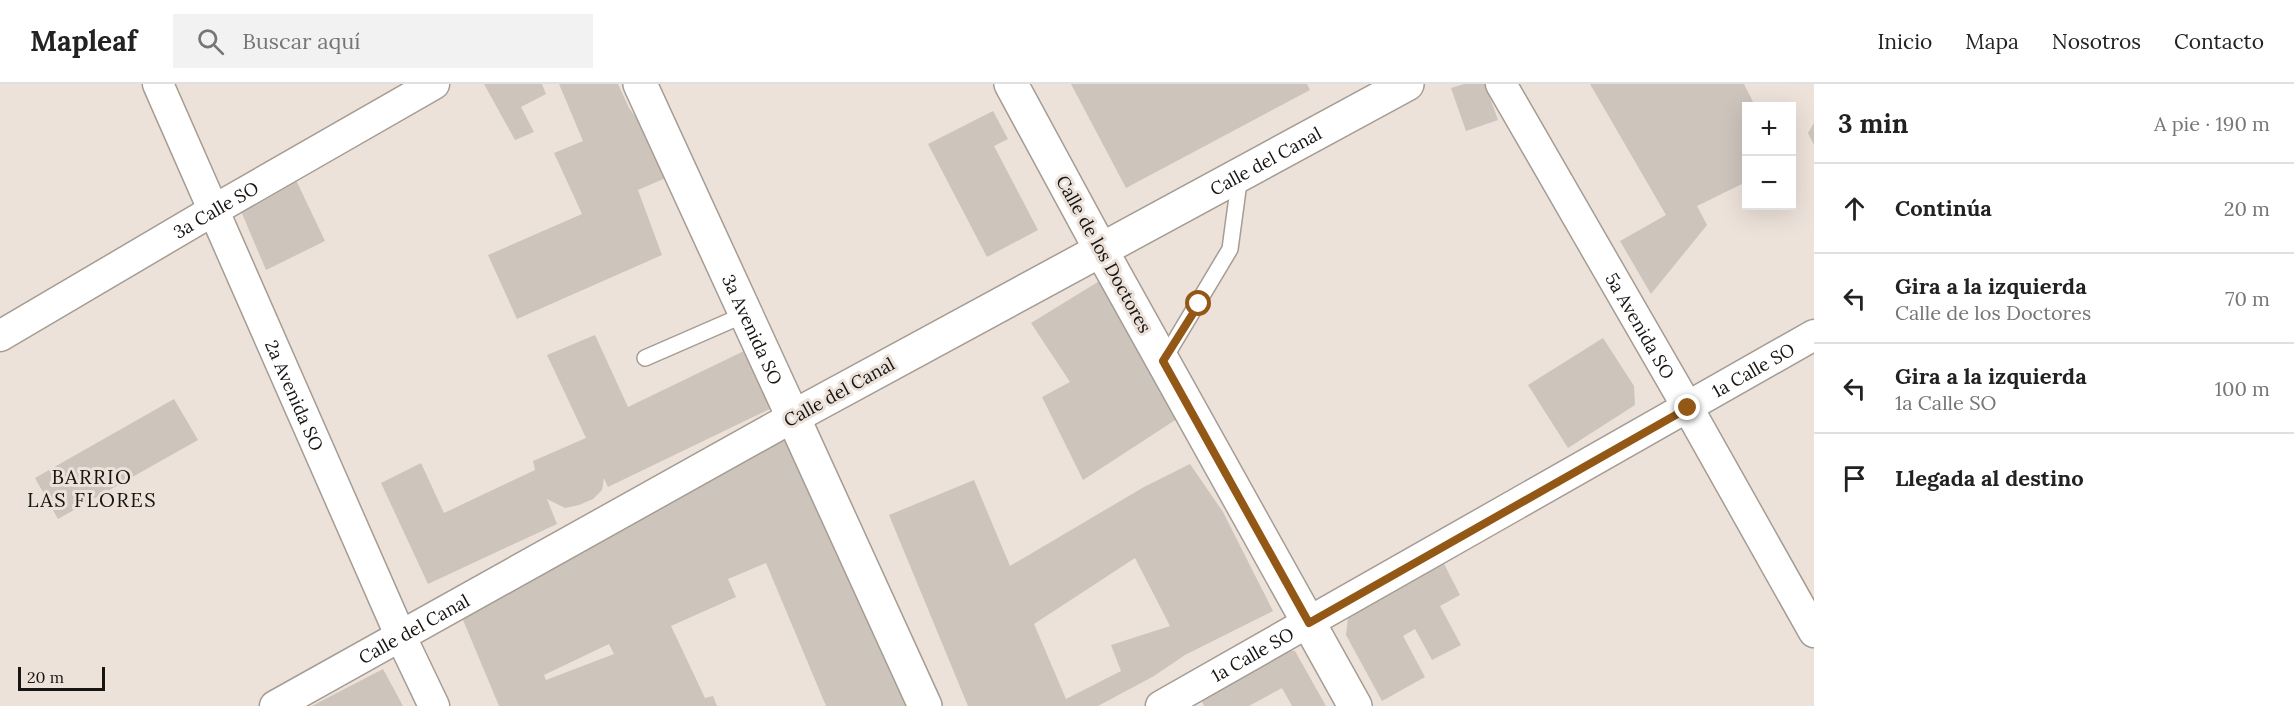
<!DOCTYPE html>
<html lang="es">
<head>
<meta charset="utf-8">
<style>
  body { margin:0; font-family:Lora,serif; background:#f2f2f2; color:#222 }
  .controls { position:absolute; right:18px; top:18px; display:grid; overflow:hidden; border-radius:0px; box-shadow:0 6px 24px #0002 }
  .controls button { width:54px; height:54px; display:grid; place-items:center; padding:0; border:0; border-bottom:2px solid #e0e0e0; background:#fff; color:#222; font:30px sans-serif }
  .scale { position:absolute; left:18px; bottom:15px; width:87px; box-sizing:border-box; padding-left:6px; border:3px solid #171411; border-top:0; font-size:16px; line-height:21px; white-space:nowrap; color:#171411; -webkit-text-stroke:4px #ece2da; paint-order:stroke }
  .stop { position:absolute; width:18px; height:18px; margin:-14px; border:4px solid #935816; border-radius:50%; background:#fff }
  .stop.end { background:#935816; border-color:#fff; box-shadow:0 2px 6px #0008 }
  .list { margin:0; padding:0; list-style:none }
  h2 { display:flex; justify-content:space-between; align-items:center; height:78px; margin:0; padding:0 24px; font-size:26px }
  h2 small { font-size:20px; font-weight:400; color:#767676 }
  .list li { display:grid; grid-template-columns:39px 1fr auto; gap:18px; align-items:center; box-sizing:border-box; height:90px; padding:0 24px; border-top:2px solid #e0e0e0 }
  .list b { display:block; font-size:22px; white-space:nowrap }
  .list p { margin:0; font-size:20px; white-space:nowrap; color:#767676 }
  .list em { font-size:20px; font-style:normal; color:#767676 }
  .icon { flex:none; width:33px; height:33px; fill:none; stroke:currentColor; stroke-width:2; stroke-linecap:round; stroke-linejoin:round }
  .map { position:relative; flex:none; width:1814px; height:622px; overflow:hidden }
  header { display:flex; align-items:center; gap:36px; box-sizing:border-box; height:84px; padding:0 30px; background:#fff; border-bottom:2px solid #e0e0e0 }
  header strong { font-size:28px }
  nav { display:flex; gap:33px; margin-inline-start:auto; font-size:21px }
  .search { width:420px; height:54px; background:#f2f2f2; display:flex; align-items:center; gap:15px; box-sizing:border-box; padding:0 21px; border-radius:0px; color:#767676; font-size:22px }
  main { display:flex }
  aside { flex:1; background:#fff }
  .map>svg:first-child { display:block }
  .building { fill:#cdc4bc; fill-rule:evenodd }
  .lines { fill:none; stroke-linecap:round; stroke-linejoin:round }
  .service-casing { stroke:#a59c94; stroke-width:18 }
  .minor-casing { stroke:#a59c94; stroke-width:33 }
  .secondary-casing { stroke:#a59c94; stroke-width:36 }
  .trunk-casing { stroke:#a59c94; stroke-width:36 }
  .service { stroke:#fff; stroke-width:15 }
  .minor { stroke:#fff; stroke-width:30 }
  .secondary { stroke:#fff; stroke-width:33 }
  .trunk { stroke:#fff; stroke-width:33 }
  .route { stroke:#935816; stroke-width:8 }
  .labels { text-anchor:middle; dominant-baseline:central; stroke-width:6; stroke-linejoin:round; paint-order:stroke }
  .street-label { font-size:18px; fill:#171411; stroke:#ece2da }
  .neighbourhood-label { font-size:20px; letter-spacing:1.5px; fill:#171411; stroke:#ece2da }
</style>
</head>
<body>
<header>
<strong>Mapleaf</strong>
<div class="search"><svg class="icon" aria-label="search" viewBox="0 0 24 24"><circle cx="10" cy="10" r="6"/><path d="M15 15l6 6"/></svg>Buscar aquí</div>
<nav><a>Inicio</a><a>Mapa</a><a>Nosotros</a><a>Contacto</a></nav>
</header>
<main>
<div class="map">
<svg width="1814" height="622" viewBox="0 0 1814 622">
  <rect width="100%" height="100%" fill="#ece2da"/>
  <g class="building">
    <polygon points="484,0 542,0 546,10 521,23 534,48 515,56"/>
    <polygon points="559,0 618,0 629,24 646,47 668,93 638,106 662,171 517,235 488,171 582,130 554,69 583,57"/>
    <polygon points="1071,0 1307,0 1310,6 1126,104"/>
    <polygon points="1464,0 1485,0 1498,36 1466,47 1451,4"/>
    <polygon points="1590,0 1744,0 1755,22 1746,22 1746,98 1697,122 1707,141 1651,210 1620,157 1666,131"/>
    <polygon points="993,27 1008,55 994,62 1038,146 987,173 928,60"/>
    <polygon points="1814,39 1814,61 1808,49"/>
    <polygon points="296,96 325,157 266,186 241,127"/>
    <polygon points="1101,196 1180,333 1083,396 1042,313 1070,298 1031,239"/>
    <polygon points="595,251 628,323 744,267 772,324 608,403 604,394 602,406 593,415 579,421 565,424 547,415 557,440 428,500 381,399 421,379 444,429 535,386 533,377 586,354 547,271"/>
    <polygon points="1603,254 1634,302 1635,321 1568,364 1528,301"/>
    <polygon points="174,315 198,356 58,435 35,394"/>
    <path d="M790,354l125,268h-89l-60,-143 -38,16 8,18 -65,29 34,72 8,-2 4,10h-218l-41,-98 270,-140zM609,560l5,10 -68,26 -2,-5z"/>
    <path d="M1190,380l33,48 50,99 -88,44 -31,21 -56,30h-130l-79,-191 85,-35 36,86 134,-79zM1135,474l35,68 -59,19 10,26 -55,28 -32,-75z"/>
    <polygon points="1442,476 1460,511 1440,522 1461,561 1432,576 1415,545 1403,552 1425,593 1382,617 1346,551 1349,525"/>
    <polygon points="1282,566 1295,567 1326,622 1292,622 1282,604 1249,622 1204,622 1200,613"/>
    <polygon points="383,585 403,622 312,622 329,613"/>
  </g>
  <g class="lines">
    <g class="service-casing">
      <g id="service">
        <polyline points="645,274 746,230"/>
        <polyline points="1163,277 1230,165 1240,91"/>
      </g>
    </g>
    <g class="minor-casing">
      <g id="minor">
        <path id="s1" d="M158,0l243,553 33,69"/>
        <path id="s2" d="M1501,0l187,324 126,224"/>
        <path id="s3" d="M0,252l214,-126 220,-126"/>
        <path id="s4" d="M275,622l518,-289"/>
        <path id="s5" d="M1161,622l653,-371"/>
      </g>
    </g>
    <g class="secondary-casing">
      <g id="secondary">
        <polyline points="1101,166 1355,622"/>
        <polyline points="793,333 925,622"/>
      </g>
    </g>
    <g class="trunk-casing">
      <g id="trunk">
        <path id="s6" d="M640,0l153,333 614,-333"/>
        <polyline points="1011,0 1101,166"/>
      </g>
    </g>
    <use href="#service" class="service"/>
    <use href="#minor" class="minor"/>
    <use href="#secondary" class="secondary"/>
    <use href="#trunk" class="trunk"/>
  </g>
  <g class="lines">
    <polyline class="route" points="1199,220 1163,277 1309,539 1688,324"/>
  </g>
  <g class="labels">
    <g class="street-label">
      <text stroke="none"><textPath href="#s6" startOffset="904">Calle del Canal</textPath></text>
      <text stroke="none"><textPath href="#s3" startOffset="250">3a Calle SO</textPath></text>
      <text transform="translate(1104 170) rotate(61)">Calle de los Doctores</text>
      <text stroke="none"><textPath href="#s2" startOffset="279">5a Avenida SO</textPath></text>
      <text stroke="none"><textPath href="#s6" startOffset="270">3a Avenida SO</textPath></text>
      <text stroke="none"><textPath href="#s5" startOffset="681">1a Calle SO</textPath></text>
      <text transform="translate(839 308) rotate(-29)">Calle del Canal</text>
      <text stroke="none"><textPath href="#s1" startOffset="340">2a Avenida SO</textPath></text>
      <text stroke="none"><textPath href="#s4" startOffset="159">Calle del Canal</textPath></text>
      <text stroke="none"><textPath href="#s5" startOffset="105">1a Calle SO</textPath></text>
    </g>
    <g class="neighbourhood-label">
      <text x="92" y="392">BARRIO<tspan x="92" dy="23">LAS FLORES</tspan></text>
    </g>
  </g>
</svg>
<div class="controls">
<button>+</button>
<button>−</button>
</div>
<div class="scale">20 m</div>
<div class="stop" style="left:1199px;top:220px"></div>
<div class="stop end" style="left:1688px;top:324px"></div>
</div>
<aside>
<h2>3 min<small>A pie · 190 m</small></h2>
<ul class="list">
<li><svg class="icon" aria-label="ahead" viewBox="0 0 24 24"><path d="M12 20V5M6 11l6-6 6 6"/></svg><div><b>Continúa</b></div><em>20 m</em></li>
<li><svg class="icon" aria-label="left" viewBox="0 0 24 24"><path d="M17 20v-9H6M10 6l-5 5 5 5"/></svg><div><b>Gira a la izquierda</b><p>Calle de los Doctores</p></div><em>70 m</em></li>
<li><svg class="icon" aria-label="left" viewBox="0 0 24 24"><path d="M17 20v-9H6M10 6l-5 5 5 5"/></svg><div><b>Gira a la izquierda</b><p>1a Calle SO</p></div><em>100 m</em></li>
<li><svg class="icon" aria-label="arrive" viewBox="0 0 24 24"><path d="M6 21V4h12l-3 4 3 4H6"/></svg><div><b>Llegada al destino</b></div></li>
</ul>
</aside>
</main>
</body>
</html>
